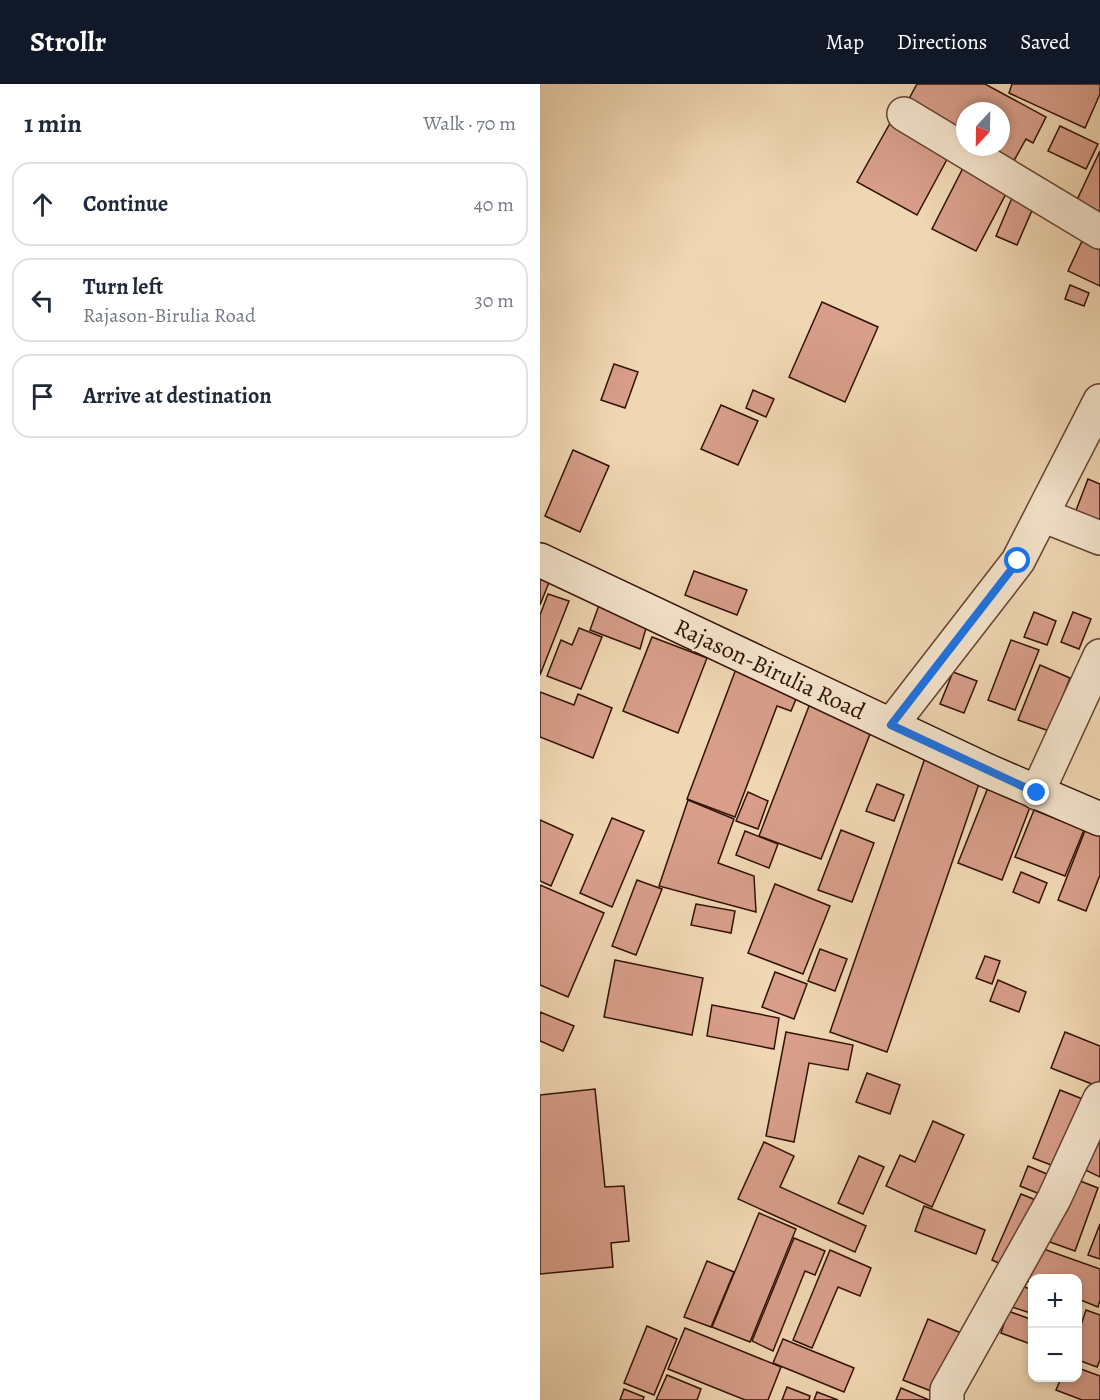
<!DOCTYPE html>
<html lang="en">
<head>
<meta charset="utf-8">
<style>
  body { margin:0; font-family:Alegreya,serif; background:#f6f6f7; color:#1f2937 }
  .controls { position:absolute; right:18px; bottom:18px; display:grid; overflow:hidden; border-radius:12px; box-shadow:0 3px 9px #0003 }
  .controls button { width:54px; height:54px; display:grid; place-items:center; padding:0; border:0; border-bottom:2px solid #e0e1e3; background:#fff; color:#1f2937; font:30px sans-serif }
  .compass { position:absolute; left:416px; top:18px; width:54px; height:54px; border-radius:50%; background:#fff; box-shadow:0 3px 9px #0003; rotate:202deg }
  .stop { position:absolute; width:18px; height:18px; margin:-14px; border:4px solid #1a73e8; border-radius:50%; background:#fff }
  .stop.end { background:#1a73e8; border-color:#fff; box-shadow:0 2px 6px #0008 }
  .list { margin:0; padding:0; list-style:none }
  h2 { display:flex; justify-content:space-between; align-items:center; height:78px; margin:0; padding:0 24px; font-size:26px }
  h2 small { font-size:20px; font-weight:400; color:#747a83 }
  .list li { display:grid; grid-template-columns:39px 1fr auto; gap:18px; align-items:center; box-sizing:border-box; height:84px; margin:0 12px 12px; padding:0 12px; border:2px solid #e0e1e3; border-radius:18px }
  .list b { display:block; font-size:22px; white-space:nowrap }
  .list p { margin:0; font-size:20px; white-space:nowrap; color:#747a83 }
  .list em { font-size:20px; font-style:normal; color:#747a83 }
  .icon { flex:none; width:33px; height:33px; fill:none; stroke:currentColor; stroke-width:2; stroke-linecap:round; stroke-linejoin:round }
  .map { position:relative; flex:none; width:560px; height:1316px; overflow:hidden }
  header { display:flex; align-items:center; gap:36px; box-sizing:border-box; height:84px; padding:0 30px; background:#111827; color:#fff }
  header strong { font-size:28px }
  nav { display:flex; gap:33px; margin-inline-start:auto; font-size:21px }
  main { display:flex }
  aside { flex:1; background:#fff }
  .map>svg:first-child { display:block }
  .building { fill:#d89e8a; stroke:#321206; stroke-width:1.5 }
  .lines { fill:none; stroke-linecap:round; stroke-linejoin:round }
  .street-casing { stroke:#624331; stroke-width:36 }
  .secondary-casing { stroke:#321206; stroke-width:36 }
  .street { stroke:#f5e5ce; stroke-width:33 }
  .secondary { stroke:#f5e5ce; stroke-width:33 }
  .route { stroke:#1a73e8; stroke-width:8 }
  .labels { text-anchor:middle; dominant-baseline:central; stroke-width:5; stroke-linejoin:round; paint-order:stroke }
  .street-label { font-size:24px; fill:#321206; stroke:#f5e5ce }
</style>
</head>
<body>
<header>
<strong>Strollr</strong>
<nav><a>Map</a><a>Directions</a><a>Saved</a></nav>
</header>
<main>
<aside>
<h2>1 min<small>Walk · 70 m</small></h2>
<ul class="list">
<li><svg class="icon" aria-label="ahead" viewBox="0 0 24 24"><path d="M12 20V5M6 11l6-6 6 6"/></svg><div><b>Continue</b></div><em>40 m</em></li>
<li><svg class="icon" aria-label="left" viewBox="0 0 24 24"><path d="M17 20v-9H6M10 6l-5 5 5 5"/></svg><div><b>Turn left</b><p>Rajason-Birulia Road</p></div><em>30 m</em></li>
<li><svg class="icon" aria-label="arrive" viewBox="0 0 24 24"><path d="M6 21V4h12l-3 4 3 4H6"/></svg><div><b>Arrive at destination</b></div></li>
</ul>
</aside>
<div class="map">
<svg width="560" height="1316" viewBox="0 0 560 1316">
  <rect width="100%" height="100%" fill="#f0d7b3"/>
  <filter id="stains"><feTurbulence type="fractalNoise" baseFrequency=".00333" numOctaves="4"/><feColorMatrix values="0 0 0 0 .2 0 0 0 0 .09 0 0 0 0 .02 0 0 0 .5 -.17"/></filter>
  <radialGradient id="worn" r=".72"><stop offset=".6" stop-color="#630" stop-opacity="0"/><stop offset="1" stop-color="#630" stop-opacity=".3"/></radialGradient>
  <g class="building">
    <polygon points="377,0 445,0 506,33 493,59 486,55 471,82 437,63 461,63 461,27 425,27 425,57 364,24"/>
    <polygon points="472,0 560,0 560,10 545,44 469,9"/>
    <polygon points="353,34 412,66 377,131 317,98"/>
    <polygon points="520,42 558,60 546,85 508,67"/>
    <polygon points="560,67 560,129 536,118"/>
    <polygon points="424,82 469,104 436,167 392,145"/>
    <polygon points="472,114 493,124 477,161 456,152"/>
    <polygon points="542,157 560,166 560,202 528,187"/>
    <polygon points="530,201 549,209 544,222 525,215"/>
    <polygon points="282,218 338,243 305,318 249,293"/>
    <polygon points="74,280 98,288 85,324 61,316"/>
    <polygon points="213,306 234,315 226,333 206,324"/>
    <polygon points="181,321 218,337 198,381 161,365"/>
    <polygon points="33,366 69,382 40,448 5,432"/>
    <polygon points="548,395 560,400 560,438 535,429"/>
    <polygon points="0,486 12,491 0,521"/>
    <polygon points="154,487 207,506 197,531 145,511"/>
    <polygon points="8,510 29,517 0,591 0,531"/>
    <polygon points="63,510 109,534 100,565 50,546"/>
    <polygon points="494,528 516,537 507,561 484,553"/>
    <polygon points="533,528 551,535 539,565 521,558"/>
    <polygon points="39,544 62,553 41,605 7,592 21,556 32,561"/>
    <polygon points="112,553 167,574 138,649 83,627"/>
    <polygon points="471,556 499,566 475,626 448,616"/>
    <polygon points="199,577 262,601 251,627 237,622 195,733 147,715"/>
    <polygon points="500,581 530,594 509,647 478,636"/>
    <polygon points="413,588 437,597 424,629 400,620"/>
    <polygon points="0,608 34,621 38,610 72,624 53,674 0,653"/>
    <polygon points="274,609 334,640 281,775 219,752"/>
    <polygon points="386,671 442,691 347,968 290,948"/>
    <polygon points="337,700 364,711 354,737 326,727"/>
    <polygon points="449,701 492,718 462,796 418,779"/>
    <polygon points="208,708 228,717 218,745 196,737"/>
    <polygon points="148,716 194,735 178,779 214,792 216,828 119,802"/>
    <polygon points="494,726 544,746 525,792 475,773"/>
    <polygon points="72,734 104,747 72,823 40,809"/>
    <polygon points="0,736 33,751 11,802 0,797"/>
    <polygon points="546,744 560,749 560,791 546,827 518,816"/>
    <polygon points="301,746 334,759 312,818 278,806"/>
    <polygon points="205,747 238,760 229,784 196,771"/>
    <polygon points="481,788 507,799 499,819 473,808"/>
    <polygon points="97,796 122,805 96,871 72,862"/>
    <polygon points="235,800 290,822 263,890 208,869"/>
    <polygon points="0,801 64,829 28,913 0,901"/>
    <polygon points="156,820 195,827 191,849 151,841"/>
    <polygon points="280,865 307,875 295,907 268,897"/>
    <polygon points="445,872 460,877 452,900 436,894"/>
    <polygon points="75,876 163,894 152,951 64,933"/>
    <polygon points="235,888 267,900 254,935 222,923"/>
    <polygon points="458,896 486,908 479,928 450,917"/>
    <polygon points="172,921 239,934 234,965 167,952"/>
    <polygon points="0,928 34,942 23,967 0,957"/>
    <polygon points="246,948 313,961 308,986 269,979 254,1058 226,1052"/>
    <polygon points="525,948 560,962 560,996 557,1002 511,984"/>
    <polygon points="327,989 360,1001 350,1030 316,1018"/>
    <polygon points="55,1005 65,1103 84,1102 89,1157 71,1159 73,1183 0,1190 0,1011"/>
    <polygon points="520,1006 550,1018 524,1086 493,1074"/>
    <polygon points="560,1034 560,1093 539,1083"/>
    <polygon points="393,1037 424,1051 392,1123 346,1102 360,1071 375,1078"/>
    <polygon points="224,1058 254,1072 240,1103 326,1142 315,1168 198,1115"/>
    <polygon points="319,1072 344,1083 323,1130 298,1119"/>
    <polygon points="488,1082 514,1093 507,1113 480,1102"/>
    <polygon points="530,1093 558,1104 535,1167 507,1157"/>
    <polygon points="481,1110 503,1119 474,1186 452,1176"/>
    <polygon points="384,1122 445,1146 436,1170 375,1147"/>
    <polygon points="219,1129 256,1145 210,1258 172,1243"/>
    <polygon points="560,1140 560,1175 548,1171"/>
    <polygon points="254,1154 285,1167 275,1191 265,1187 233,1267 212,1257"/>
    <polygon points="498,1163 560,1185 560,1216 558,1223 538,1215 538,1194 493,1194 493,1199 486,1197"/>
    <polygon points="290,1166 331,1184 320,1212 298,1203 272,1264 253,1256"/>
    <polygon points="167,1177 194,1188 171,1243 144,1233"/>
    <polygon points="479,1201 493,1206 493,1230 472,1223"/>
    <polygon points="546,1226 560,1231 560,1276 557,1283 538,1276 538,1250"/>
    <polygon points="468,1227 493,1236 493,1261 461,1249"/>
    <polygon points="388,1235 421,1249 396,1309 363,1296"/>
    <polygon points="107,1242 137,1255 114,1311 84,1299"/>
    <polygon points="145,1244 241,1283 228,1316 205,1316 128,1285"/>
    <polygon points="243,1255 314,1284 304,1308 233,1279"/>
    <polygon points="538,1284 560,1292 560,1316 542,1316 516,1306 521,1294 538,1294"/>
    <polygon points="127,1291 161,1305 157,1316 116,1316"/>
    <polygon points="247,1303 270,1312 269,1316 242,1316"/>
    <polygon points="361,1304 389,1316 356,1316"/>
    <polygon points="84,1305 104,1313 103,1316 80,1316"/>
    <polygon points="277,1308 298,1316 274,1316"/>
  </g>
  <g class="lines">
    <g class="street-casing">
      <g id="street">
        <polyline points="364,30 560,148"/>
        <polyline points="502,431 560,454"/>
        <polyline points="351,641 478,477 560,317"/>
        <polyline points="497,709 560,572"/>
        <polyline points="407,1316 407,1306 514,1115 560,1015"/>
      </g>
    </g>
    <g class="secondary-casing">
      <polyline id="secondary" points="0,476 448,687 560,735"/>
    </g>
    <use href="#street" class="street"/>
    <use href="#secondary" class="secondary"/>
  </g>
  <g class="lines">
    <polyline class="route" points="478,477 351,641 497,709"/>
  </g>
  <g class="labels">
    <g class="street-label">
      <text transform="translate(230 585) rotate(25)">Rajason-Birulia Road</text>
    </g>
  </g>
  <rect width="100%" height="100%" filter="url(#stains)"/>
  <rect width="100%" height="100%" fill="url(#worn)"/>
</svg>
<div class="controls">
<button>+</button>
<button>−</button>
</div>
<svg class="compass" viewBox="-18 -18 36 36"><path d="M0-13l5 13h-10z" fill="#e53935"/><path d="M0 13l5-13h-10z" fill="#747a83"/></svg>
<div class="stop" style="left:478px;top:477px"></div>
<div class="stop end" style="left:497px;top:709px"></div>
</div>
</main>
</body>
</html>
